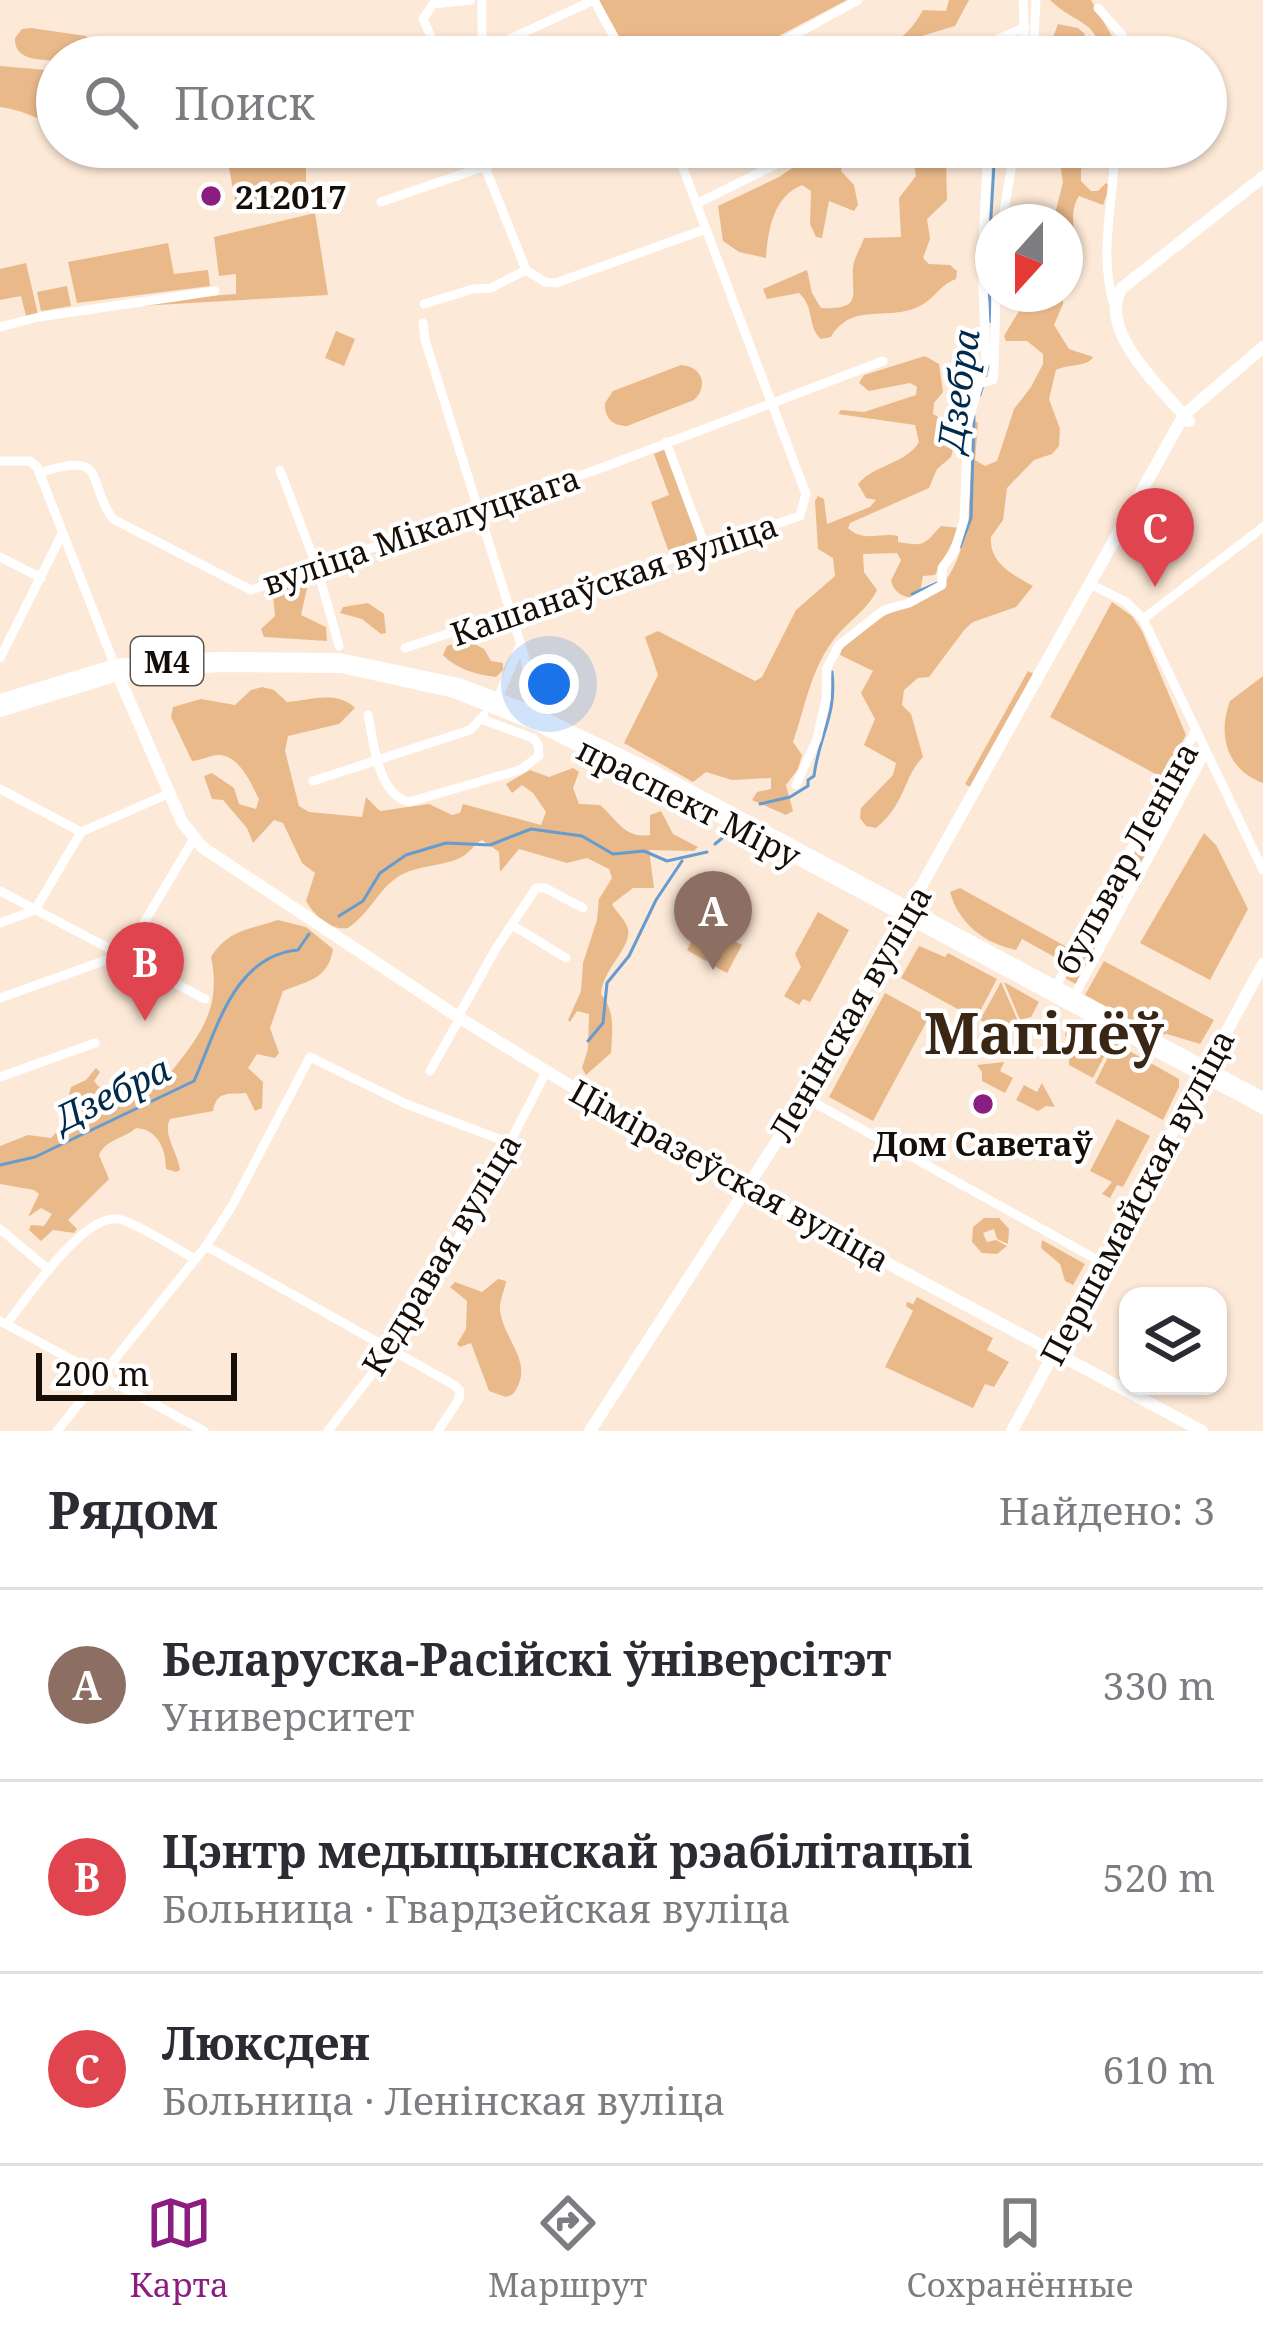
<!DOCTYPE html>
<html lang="ru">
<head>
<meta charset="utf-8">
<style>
  body { margin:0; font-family:"Noto Serif",serif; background:#f2f2f3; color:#2b2b33 }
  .controls { position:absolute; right:36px; bottom:36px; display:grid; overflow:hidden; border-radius:24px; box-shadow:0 3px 9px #0004 }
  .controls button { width:108px; height:108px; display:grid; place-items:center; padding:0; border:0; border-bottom:3px solid #e1e1e2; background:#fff; color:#2b2b33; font:60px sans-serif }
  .compass { position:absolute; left:975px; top:204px; width:108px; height:108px; border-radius:50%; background:#fff; box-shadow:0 3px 9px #0004; rotate:201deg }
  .scale { position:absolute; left:36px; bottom:30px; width:201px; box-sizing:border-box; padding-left:12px; border:6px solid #160e07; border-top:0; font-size:33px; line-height:42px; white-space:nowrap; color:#160e07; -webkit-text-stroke:9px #fff; paint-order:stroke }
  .you { position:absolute; left:549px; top:684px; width:42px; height:42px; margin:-30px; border:9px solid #fff; border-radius:50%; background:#1a73e8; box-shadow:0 0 0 18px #1a73e833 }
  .badge { display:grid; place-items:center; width:78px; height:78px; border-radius:50%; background:#8c1d80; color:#fff; font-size:39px; font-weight:700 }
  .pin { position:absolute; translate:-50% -99px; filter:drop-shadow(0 3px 6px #0008) }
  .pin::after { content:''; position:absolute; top:63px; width:42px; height:36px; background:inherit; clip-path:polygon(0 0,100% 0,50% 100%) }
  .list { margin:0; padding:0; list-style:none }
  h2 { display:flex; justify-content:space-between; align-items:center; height:156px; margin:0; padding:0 48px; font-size:51px }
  h2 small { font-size:39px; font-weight:400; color:#7c7c81 }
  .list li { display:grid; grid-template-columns:78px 1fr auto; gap:36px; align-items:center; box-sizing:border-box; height:192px; padding:0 48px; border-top:3px solid #e1e1e2 }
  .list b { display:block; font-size:45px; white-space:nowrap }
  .list p { margin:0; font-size:39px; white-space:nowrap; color:#7c7c81 }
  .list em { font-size:39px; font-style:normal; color:#7c7c81 }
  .icon { flex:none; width:66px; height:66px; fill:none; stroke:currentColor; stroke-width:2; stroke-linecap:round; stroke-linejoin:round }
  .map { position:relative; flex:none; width:1263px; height:1431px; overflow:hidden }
  .search { position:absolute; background:#fff; box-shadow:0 3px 9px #0004; left:36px; right:36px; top:36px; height:132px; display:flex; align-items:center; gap:30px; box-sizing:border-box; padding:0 42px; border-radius:66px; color:#7c7c81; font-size:45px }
  .sheet { height:732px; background:#fff }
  nav { display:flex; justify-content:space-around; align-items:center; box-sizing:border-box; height:168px; border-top:3px solid #e1e1e2; background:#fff; font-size:33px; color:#7c7c81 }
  nav a { display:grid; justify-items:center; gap:6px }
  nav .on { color:#8c1d80 }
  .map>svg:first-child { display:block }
  .green { fill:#eab98a }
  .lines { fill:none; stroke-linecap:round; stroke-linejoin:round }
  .stream { stroke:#659bcf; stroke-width:3 }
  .minor { stroke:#fff; stroke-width:9 }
  .major { stroke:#fff; stroke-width:12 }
  .poi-dot { fill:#8c1d80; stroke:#fff; stroke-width:4.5 }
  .labels { text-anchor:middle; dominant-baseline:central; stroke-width:9; stroke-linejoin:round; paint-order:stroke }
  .shield { fill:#fff; stroke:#5c5651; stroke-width:3 }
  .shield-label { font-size:30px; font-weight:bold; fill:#160e07 }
  .poi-label { font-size:33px; font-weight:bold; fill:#160e07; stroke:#fff; text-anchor:start }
  .street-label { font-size:33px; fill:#160e07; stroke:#fff }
  .water-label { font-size:36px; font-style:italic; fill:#002a4c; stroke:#fff }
  .town-label { font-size:57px; font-weight:bold; fill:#392614; stroke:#fff }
</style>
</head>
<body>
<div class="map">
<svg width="1263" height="1431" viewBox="0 0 1263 1431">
  <rect width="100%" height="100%" fill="#fde9d7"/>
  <g class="green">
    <polygon points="597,0 847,0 739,57 629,57"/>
    <path d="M949,0h20l-14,26 -33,10 -26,21h-17l3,-9c21,-10 29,-17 41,-38l23,1z"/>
    <path d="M1050,0h41l23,40 -1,17h-8c-13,-41 -28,-31 -55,-57z"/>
    <polygon points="1058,24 1078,28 1085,34 1073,57 1056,57 1052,40"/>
    <path d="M31,28l55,8 7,9 -1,11 -35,1v4c-18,-2 -43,0 -42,-23l7,-9z"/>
    <path d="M0,66l57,5v51c-22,-2 -35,-13 -57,-15z"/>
    <polygon points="225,147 306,147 306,190 236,205"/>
    <path d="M823,147h28l-8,10 -2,14 13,14 4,20 -4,6 -25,-10 -7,37 -6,-1 -6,-13 1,-33 -9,-6c-29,12 -34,45 -36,73l-27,-6 -16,-11 -5,-35 61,-29z"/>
    <path d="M888,147h50v6l8,8 1,39 -20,19 3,20 -7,19 6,6 21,1 7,6 -1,8c-17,6 -22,21 -38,28 -30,14 -67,-5 -87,30l-10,2c-14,-12 -6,-32 -22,-46l-32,6 -4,-10 44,-19 5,23 9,15c43,2 30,-14 32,-39 0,-10 8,-21 11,-31l37,-1 -2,-39 17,-22c-2,-23 -13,-17 -28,-29z"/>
    <path d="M1057,147h32l-1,18 -7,4v12l10,10h7l8,-8 4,3 -7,19 -24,-9c-16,25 8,53 -14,75v-49h-11v-4l9,-36z"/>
    <polygon points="315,213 328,295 139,306 139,301 236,294 236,274 219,276 214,237"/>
    <polygon points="168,243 174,274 208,270 210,286 77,303 68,262"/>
    <polygon points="26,263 38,314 26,316 21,296 0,300 0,269"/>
    <polygon points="67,286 71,306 41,311 37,292"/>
    <path d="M1029,294h34v10l-9,21 15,24 24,8c-5,10 -26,7 -37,13l-7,29 11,30 -1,17 -7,8 -18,6 -27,28 -4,32 -12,17c-2,26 22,38 42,49l-17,21 -43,15 -8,7 -36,48 -11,1 -14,12 -2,15 9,9 12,43c-19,18 -17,47 -47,71l-10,-2 -6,-8 1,-10 32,-33 3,-12 -32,-18 11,-26 -14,-26 12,-22 -33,-16 2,-6c11,-10 23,-23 36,-30 20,-11 52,-16 66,-36 33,-44 24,-111 28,-164l6,4 -3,37 10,6 12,-5 17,-52 17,-22 12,-23v-10l-16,-13h-21l-2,-5z"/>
    <polygon points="336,331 355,339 344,366 325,358"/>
    <path d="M925,356l14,8 4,28 -9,11 -1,11 25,15 -7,28 -14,12 -8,19 -79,35 -2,5c15,15 33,4 50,8v6c28,5 26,2 43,-16l19,2 -25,47 -12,1 -3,16 -7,6c-11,-1 -19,-6 -22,-17l10,-21 -4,-7 -34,1 1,18 13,18c-10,21 -32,33 -45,52 -22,30 -27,66 -39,100l9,13 -4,14 -12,16 7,26 -7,4 -34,-15 5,-8 14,-3v-11l-39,2 -26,-8 -13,10 -69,-39 34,-68 -13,-38 13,-6 97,50 7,-4 34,-67 39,-34 -2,-18 -15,-9 -3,-48 3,-5 6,3 3,25 43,-17 6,-7 -10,-2 -8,-14c17,-20 48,-20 61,-42l-4,-17 -77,-11 3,-4 23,2 52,-17 1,-8 -7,-4 -41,8 -10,-8 5,-8z"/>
    <path d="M681,365c21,1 28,21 13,35l-67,26c-15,0 -23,-9 -22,-23l8,-12z"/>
    <polygon points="666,449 697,533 697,548 671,558 651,502 669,495 654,454"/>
    <polygon points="300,580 308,584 301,615 326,627 327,641 264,637 261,629 275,616 273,595 289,582"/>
    <polygon points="1112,602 1132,616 1142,631 1186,735 1163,778 1050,717"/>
    <polygon points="368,603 384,614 386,633 381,634 362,619 340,613 343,607"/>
    <path d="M465,639l19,10 7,12 12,2v7l-7,7c-19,-2 -40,-8 -53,-22l4,-9z"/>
    <polygon points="1028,671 1034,674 970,787 965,784"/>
    <path d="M1263,676v107c-36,-13 -46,-48 -33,-82z"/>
    <path d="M262,687l12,3 13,12c23,-2 51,-12 68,6l-16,16 -51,12 -3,15 14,55 10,6 53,5 4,-20 14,14 49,-7 23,11 8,-2 3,-9 78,21 5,-13 -13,-19 -11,-8 -10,8 -6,-9 24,-14 19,7 24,-9 6,4 -6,16 6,16 21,1c17,14 24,34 50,30v-20l11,-4 12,23 25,13 -4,4 -45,-1 5,38h-21l-21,16c4,8 14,16 16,25 4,18 -26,41 -27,65 15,19 11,36 10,59l-25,22 -4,-7 6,-19 1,-35 -12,-3 -7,11 -2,-2 13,-29 2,-28 14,-43 2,-21 13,-21 -3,-9 -22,-11 -20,5 -48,-14 -19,23 -1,-20 -17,-12c-9,5 -13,14 -22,18 -19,9 -47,7 -65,21 -18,13 -25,34 -47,49 -18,3 -34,-13 -42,-27l9,-28 -13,-10 -19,-40 -9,-3 -21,23 -6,-15 -24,-28 -11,-1 -8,-23 8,-3 22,15 5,16 17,5 3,-10c-8,-15 -18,-41 -38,-44 -9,-1 -19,5 -29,6l-21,-44 2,-10 28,-8 34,6 16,-15z"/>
    <polygon points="1170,790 1177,798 1077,985 1065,978"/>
    <polygon points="1204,833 1216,845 1248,909 1210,980 1140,943"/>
    <path d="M960,888l107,59 -7,13 -38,-21 -6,11c-32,-7 -57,-26 -66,-58z"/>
    <polygon points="708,912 727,923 706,961 687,950"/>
    <polygon points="818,912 849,930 810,1002 803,999 799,1005 784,996 801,967 795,954"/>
    <path d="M278,920l28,7 27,22c-5,31 -26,32 -50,42l-13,37 9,25 -4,5 -18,-4 -9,14 15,14 -1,26 -7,3 -9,-18c-18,2 -29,-3 -33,18l-43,8c-8,15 8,34 10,51l-4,2 -10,-3c0,-19 -8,-40 -30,-41 -11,10 -31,12 -37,27l10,24 -41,41 9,9 -3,4 -21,-3 -12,11 -12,-11 2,-5 13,1 8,-12 -11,-6 -13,9 11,-23 -5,-4 -34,-6v-38l28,-11 23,3 26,-29 -8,-15 2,-7 15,-7 10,-12 4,4 -6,9 4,5 21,6 28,-16h21c32,-41 54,-67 43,-119 18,-28 38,-27 67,-37z"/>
    <polygon points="725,936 742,945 727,973 710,964"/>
    <polygon points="919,946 945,957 948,953 997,979 976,1019 901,978"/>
    <polygon points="1104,961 1214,1020 1200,1044 1167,1034 1158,1035 1085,995"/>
    <polygon points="1001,982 1018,1021 1006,1024 1003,1031 980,1020"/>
    <polygon points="1004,982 1039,1002 1031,1017 1020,1020"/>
    <polygon points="885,993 929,1017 873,1121 829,1097"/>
    <polygon points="1073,1020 1110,1039 1068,1046 1065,1034"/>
    <polygon points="1111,1043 1093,1078 1069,1065 1069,1049"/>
    <polygon points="1115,1043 1179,1079 1179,1087 1163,1120 1095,1083"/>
    <polygon points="1004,1062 1000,1071 1013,1078 1005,1093 982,1081 982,1072 977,1065"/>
    <polygon points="1042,1083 1055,1107 1046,1106 1038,1111 1016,1100 1024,1085 1037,1092"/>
    <polygon points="1117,1119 1150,1136 1123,1187 1117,1185 1110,1198 1102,1194 1112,1182 1090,1171"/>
    <polygon points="984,1218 999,1218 1009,1229 1008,1244 997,1239 994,1229 983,1233 987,1242 996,1240 1007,1246 997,1254 982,1253 972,1242 973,1227"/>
    <polygon points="1042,1240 1085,1264 1073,1285 1065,1281 1060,1264 1041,1248"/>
    <path d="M498,1279l8,2c-1,9 -7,20 -6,29 4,32 36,53 13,84l-7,3 -17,-6 -18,-48 -11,4 -3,-3 9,-15 1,-28 -17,-14 5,-5 27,10z"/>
    <polygon points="917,1297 993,1338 987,1350 1009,1362 994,1387 985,1384 973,1408 885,1367 913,1311 906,1306 907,1302 913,1304"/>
  </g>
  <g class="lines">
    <g class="stream">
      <polyline points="991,322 988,268 995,147"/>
      <polyline points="980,395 988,366"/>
      <polyline points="960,547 971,518 974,416"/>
      <polyline points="912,594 937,583"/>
      <path d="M760,804l30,-7 18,-11v-6l6,-4c5,-41 23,-60 18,-104"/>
      <polyline points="715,844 732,830"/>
      <polyline points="339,916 363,901 380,873 406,855 446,843 490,845 531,829 582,836 613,854 644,851 667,861 707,852"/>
      <polyline points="588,1041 603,1023 607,983 629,956 656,900 682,861"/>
      <path d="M0,1165l35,-8 159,-76c23,-51 39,-125 104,-131l11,-16"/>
    </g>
    <g class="minor">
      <polyline points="594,0 625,57"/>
      <polyline points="1023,0 1025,57"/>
      <polyline points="1098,8 1122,35 1118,57"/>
      <polyline points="482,52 482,0"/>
      <polyline points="440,57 423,19 433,4 471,0"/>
      <polyline points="471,57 594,0"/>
      <polyline points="754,57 858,0"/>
      <polyline points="958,57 1025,27"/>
      <polyline points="1033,57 1036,0"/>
      <polyline points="477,147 526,270"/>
      <polyline points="762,147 770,167"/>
      <polyline points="381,202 541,147"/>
      <polyline points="698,203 811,147"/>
      <polyline points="1002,222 1015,147"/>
      <polyline points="526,270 545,282 556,283 706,229"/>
      <polyline points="424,304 473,289 491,288 526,270"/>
      <path d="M1114,305c-16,-52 0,-104 1,-158"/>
      <polyline points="423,323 425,340 525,658 531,698 526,714"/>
      <polyline points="0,327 39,317 215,291"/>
      <polyline points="981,383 993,380 994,370 996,294"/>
      <polyline points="666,442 706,549"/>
      <polyline points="0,461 30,461 37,467 117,671"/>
      <polyline points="280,470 317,567 339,646"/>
      <path d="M39,473c70,-23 46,7 74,46l138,71 353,-123 279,-106"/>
      <polyline points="0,557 41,578"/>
      <polyline points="1092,585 1126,602 1143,619 1263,870"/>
      <polyline points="1143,619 1263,527"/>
      <polyline points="405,648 800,516 806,494 675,147"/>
      <polyline points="0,658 62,534"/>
      <polyline points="497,700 521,644"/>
      <path d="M368,715c6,27 9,79 41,87l111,-32 19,-14 -1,-12 -5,-6 -52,-19"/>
      <polyline points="313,781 470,730 484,715"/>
      <polyline points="796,785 817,739 826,699 827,668 839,645 884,610 909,603 942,585 942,568 954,552 964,520 968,423 986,359 982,261 988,147"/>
      <polyline points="0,789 81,832"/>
      <polyline points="0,891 205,999"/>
      <polyline points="0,923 35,910 81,832 170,793"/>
      <polyline points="512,925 566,958"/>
      <polyline points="1055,988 1196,730"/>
      <polyline points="0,998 126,953 193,840"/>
      <polyline points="1072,1000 1206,752"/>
      <polyline points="458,1017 495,950 536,888 545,888 583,908"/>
      <polyline points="430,1071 460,1018"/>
      <polyline points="0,1077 95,1043"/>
      <polyline points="804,1097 1103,1263"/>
      <polyline points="0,1229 49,1270"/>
      <polyline points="206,1246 454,1385 460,1391 459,1399 438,1431"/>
      <polyline points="0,1321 204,1431"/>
      <path d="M8,1322c20,-25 74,-107 110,-103 15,2 61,31 77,40"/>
      <polyline points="57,1431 206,1246 232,1206 310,1057 406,1104 510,1143"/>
      <polyline points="328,1431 391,1349 475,1210 546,1072"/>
    </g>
    <g class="major">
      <path d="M1189,421c-26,-31 -94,-92 -67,-133l141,-111"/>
      <polyline points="118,675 182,822 202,847 458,1017 618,1115 754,1192 1202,1431"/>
      <polyline points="0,700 115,665 216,658 340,659 459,684 527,710 654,771 1263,1098"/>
      <polyline points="0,711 118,675 219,666 341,667 454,692 537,725 686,799 1263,1108"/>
      <polyline points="590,1431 793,1116 1184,415 1263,347"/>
      <polyline points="1012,1431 1263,964"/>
    </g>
  </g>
  <g class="poi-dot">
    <circle cx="211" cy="196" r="12"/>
    <circle cx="983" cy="1104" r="12"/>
  </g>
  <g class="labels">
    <rect class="shield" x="131" y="637" width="72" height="48" rx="9"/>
    <g class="shield-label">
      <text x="167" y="661">М4</text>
    </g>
    <g class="poi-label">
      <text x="235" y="196">212017</text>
      <text x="983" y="1143" text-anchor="middle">Дом Саветаў</text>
    </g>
    <g class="street-label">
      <text transform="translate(421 530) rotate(-19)">вуліца Мікалуцкага</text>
      <text transform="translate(614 579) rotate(-19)">Кашанаўская вуліца</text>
      <text transform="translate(689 802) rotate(27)">праспект Міру</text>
      <text transform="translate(1126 858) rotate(-61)">бульвар Леніна</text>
      <text transform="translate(850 1013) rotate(-60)">Ленінская вуліца</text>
      <text transform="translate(730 1175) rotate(29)">Ціміразеўская вуліца</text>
      <text transform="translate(1137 1197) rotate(-62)">Першамайская вуліца</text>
      <text transform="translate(441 1254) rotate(-59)">Кедравая вуліца</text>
    </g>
    <g class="water-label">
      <text transform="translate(958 390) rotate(-82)">Дзебра</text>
      <text transform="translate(112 1093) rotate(-26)">Дзебра</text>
    </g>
    <g class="town-label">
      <text x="1044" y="1032">Магілёў</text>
    </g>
  </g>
</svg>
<div class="controls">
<button><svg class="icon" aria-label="layers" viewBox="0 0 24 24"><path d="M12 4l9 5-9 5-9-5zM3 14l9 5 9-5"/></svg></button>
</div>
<svg class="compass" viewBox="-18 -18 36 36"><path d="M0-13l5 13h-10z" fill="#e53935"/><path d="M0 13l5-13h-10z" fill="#7c7c81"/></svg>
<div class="scale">200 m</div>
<div class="you"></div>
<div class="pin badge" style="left:713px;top:970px;background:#8d6e63">A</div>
<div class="pin badge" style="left:145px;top:1021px;background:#e0444e">B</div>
<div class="pin badge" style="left:1155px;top:587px;background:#e0444e">C</div>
<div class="search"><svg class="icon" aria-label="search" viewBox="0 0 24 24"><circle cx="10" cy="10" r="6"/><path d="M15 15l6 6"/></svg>Поиск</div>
</div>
<section class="sheet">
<h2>Рядом<small>Найдено: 3</small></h2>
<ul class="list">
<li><span class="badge" style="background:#8d6e63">A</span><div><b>Беларуска-Расійскі ўніверсітэт</b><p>Университет</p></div><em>330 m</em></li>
<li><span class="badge" style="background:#e0444e">B</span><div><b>Цэнтр медыцынскай рэабілітацыі</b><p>Больница · Гвардзейская вуліца</p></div><em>520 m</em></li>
<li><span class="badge" style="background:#e0444e">C</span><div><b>Люксден</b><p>Больница · Ленінская вуліца</p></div><em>610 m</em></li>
</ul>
</section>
<nav>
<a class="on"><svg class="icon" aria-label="map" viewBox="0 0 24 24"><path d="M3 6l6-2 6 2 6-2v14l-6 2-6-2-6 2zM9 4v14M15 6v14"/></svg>Карта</a>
<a><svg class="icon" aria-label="directions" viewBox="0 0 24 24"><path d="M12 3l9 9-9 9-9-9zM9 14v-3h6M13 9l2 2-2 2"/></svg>Маршрут</a>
<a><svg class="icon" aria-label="saved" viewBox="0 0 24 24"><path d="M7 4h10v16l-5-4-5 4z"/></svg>Сохранённые</a>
</nav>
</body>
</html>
